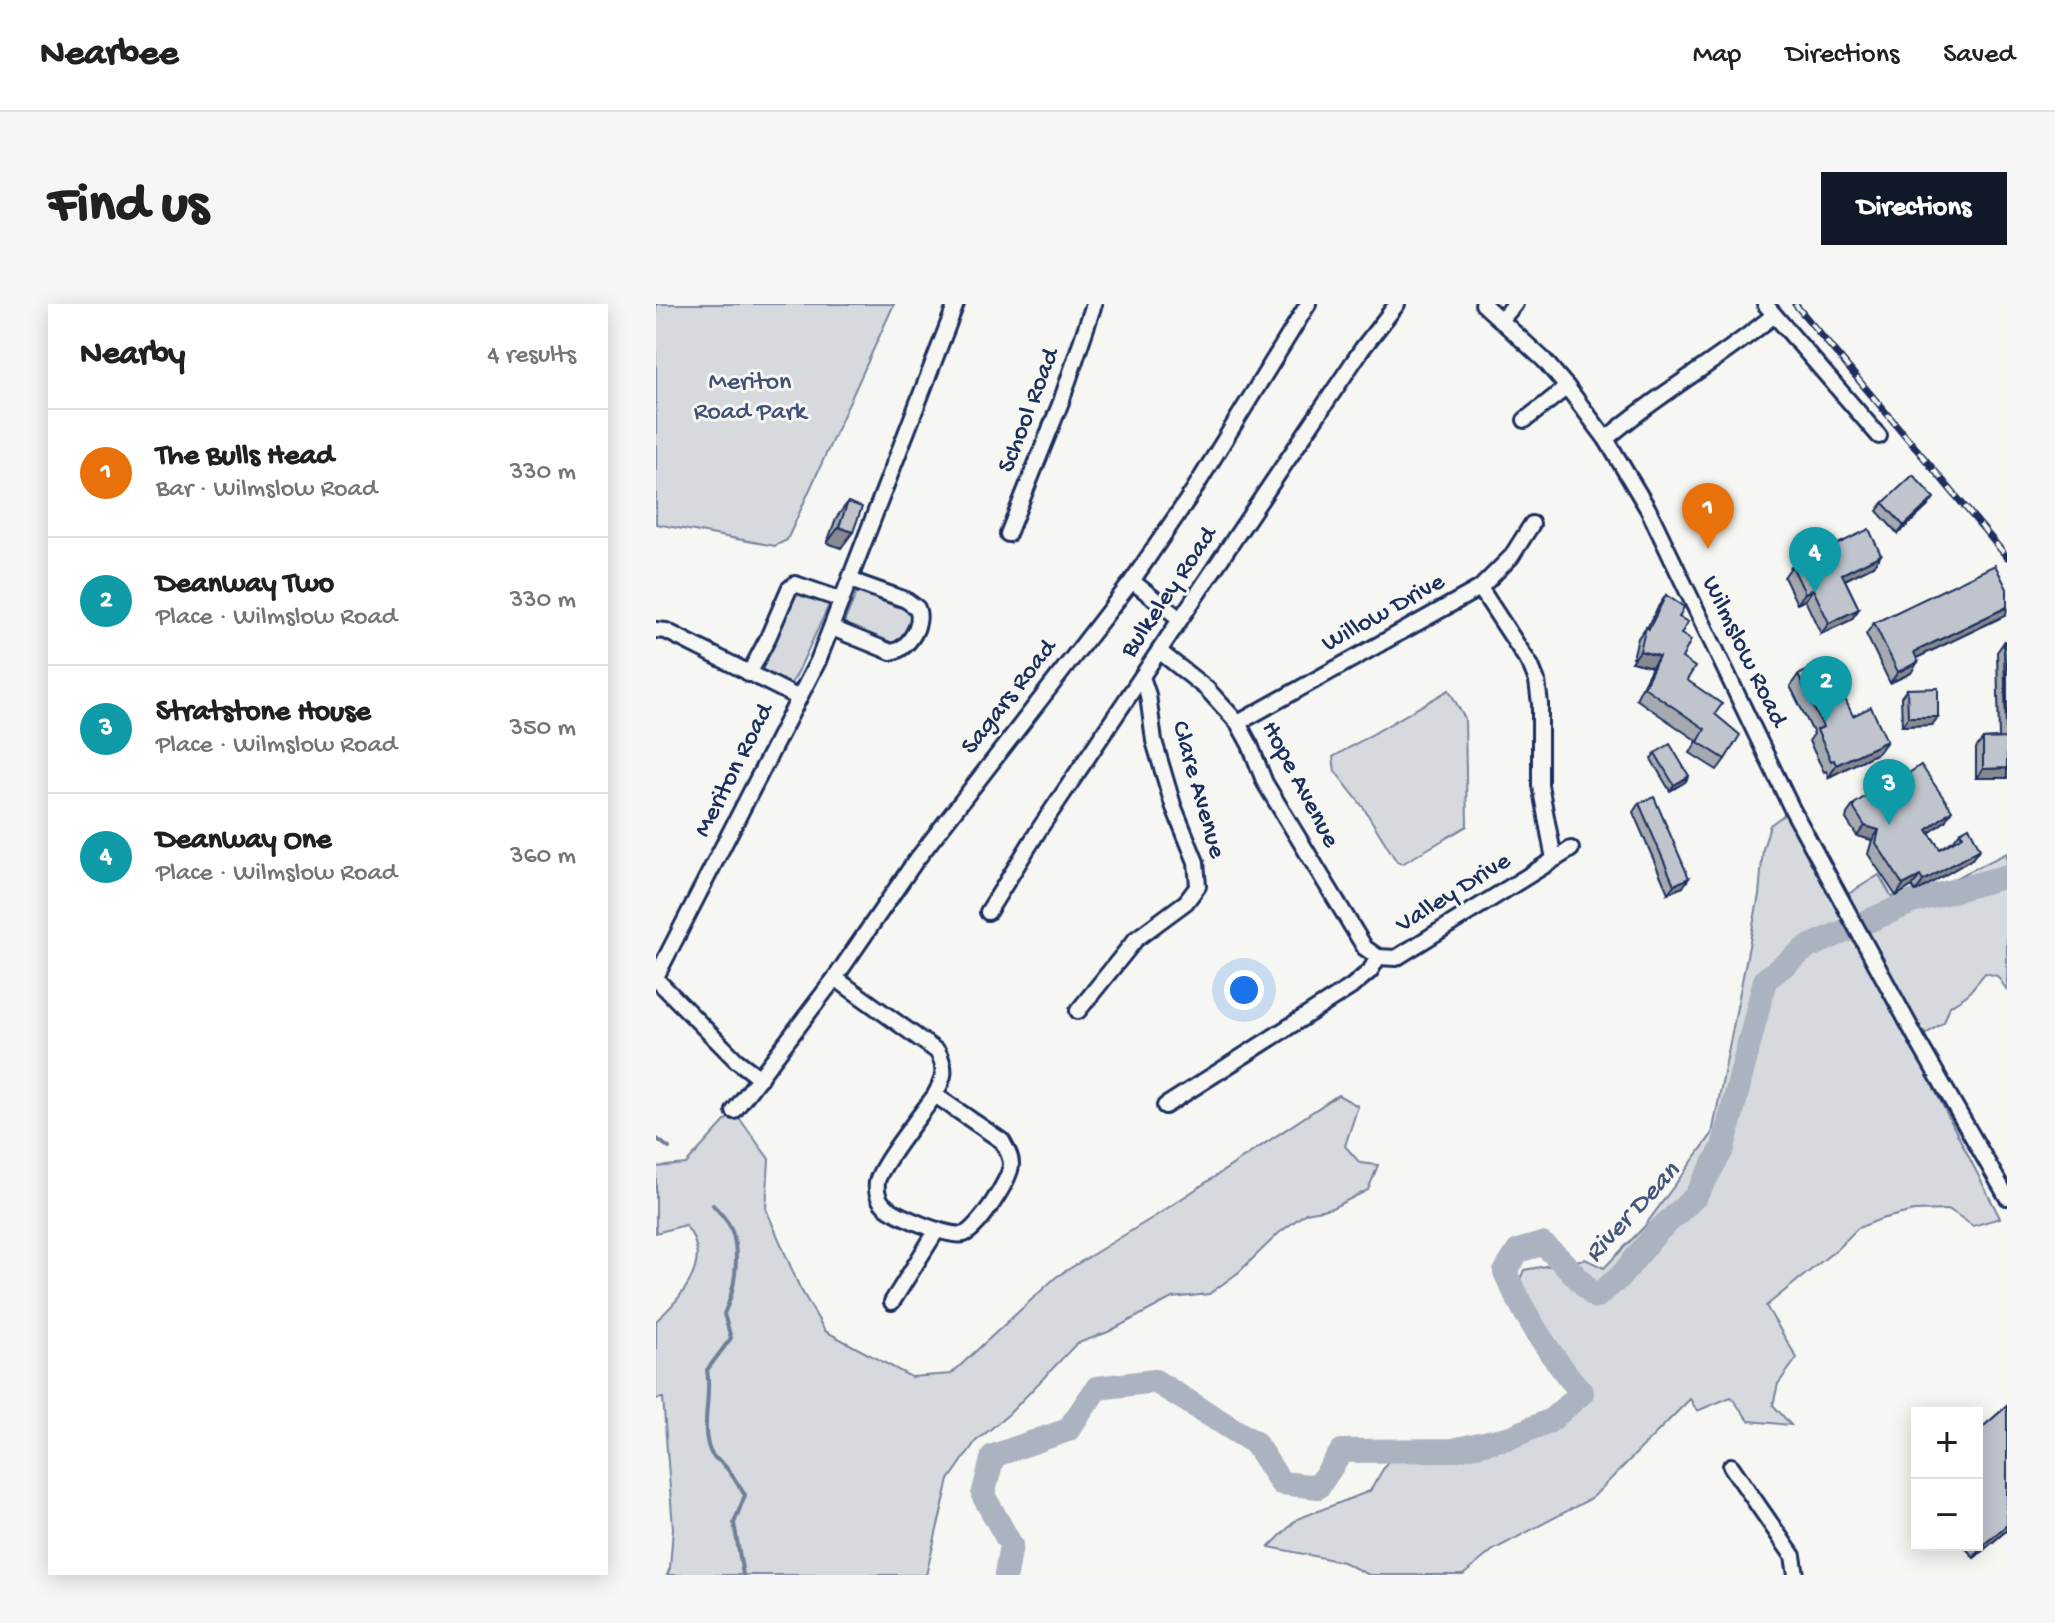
<!DOCTYPE html>
<html lang="en">
<head>
<meta charset="utf-8">
<style>
  body { margin:0; font-family:"Gochi Hand",sans-serif; background:#f6f6f6; color:#202124 }
  .controls { position:absolute; right:24px; bottom:24px; display:grid; overflow:hidden; border-radius:0px; box-shadow:0 4px 20px #0003 }
  .controls button { width:72px; height:72px; display:grid; place-items:center; padding:0; border:0; border-bottom:2px solid #e0e0e0; background:#fff; color:#202124; font:40px sans-serif }
  .you { position:absolute; left:588px; top:686px; width:28px; height:28px; margin:-20px; border:6px solid #fff; border-radius:50%; background:#1a73e8; box-shadow:0 0 0 12px #1a73e833 }
  .badge { display:grid; place-items:center; width:52px; height:52px; border-radius:50%; background:#111827; color:#fff; font-size:26px; font-weight:700 }
  .pin { position:absolute; translate:-50% -66px; filter:drop-shadow(0 2px 4px #0008) }
  .pin::after { content:''; position:absolute; top:42px; width:28px; height:24px; background:inherit; clip-path:polygon(0 0,100% 0,50% 100%) }
  .list { margin:0; padding:0; list-style:none }
  h2 { display:flex; justify-content:space-between; align-items:center; height:104px; margin:0; padding:0 32px; font-size:34px }
  h2 small { font-size:26px; font-weight:400; color:#757577 }
  .list li { display:grid; grid-template-columns:52px 1fr auto; gap:24px; align-items:center; box-sizing:border-box; height:128px; padding:0 32px; border-top:2px solid #e0e0e0 }
  .list b { display:block; font-size:30px; white-space:nowrap }
  .list p { margin:0; font-size:26px; white-space:nowrap; color:#757577 }
  .list em { font-size:26px; font-style:normal; color:#757577 }
  .map { position:relative; flex:none; width:1351px; height:1271px; overflow:hidden; border-radius:0px }
  header { display:flex; align-items:center; gap:48px; box-sizing:border-box; height:112px; padding:0 40px; background:#fff; border-bottom:2px solid #e0e0e0 }
  header strong { font-size:38px }
  nav { display:flex; gap:44px; margin-inline-start:auto; font-size:28px }
  .intro { display:flex; align-items:center; justify-content:space-between; box-sizing:border-box; height:192px; padding:0 48px }
  h1 { margin:0; font-size:56px }
  .button { padding:20px 36px; border-radius:0px; background:#111827; color:#fff; font-size:28px; font-weight:700 }
  main { display:flex; gap:48px; padding:0 48px }
  aside { flex:1; background:#fff; border-radius:0px; box-shadow:0 4px 20px #0003 }
  .map>svg:first-child { display:block }
  .green { fill:#d6d9dd; stroke:#78849e; stroke-width:2 }
  .lines { fill:none; stroke-linecap:round; stroke-linejoin:round }
  .stream { stroke:#717e99; stroke-width:4 }
  .river { stroke:#abb2c0; stroke-width:24 }
  .minor-casing { stroke:#1b2f5e; stroke-width:20 }
  .minor { stroke:#f6f6f2; stroke-width:14 }
  .rail-casing { stroke:#1b2f5e; stroke-width:7 }
  .rail { stroke:#f6f6f2; stroke-width:4; stroke-dasharray:12; stroke-linecap:butt }
  .wall { fill:#a5a9b0; stroke:#1b2f5e; stroke-width:2 }
  .shaded-wall { fill:#868990; stroke:#1b2f5e; stroke-width:2 }
  .building { fill:#c0c4cd; stroke:#1b2f5e; stroke-width:2 }
  .labels { text-anchor:middle; dominant-baseline:central; stroke-width:6; stroke-linejoin:round; paint-order:stroke }
  .park-label { font-size:26px; fill:#405177; stroke:#f6f6f2 }
  .street-label { font-size:26px; fill:#1b2f5e; stroke:#f6f6f2 }
  .water-label { font-size:28px; font-style:italic; fill:#46567b; stroke:#f6f6f2 }
</style>
</head>
<body>
<header>
<strong>Nearbee</strong>
<nav><a>Map</a><a>Directions</a><a>Saved</a></nav>
</header>
<div class="intro"><h1>Find us</h1><a class="button">Directions</a></div>
<main>
<aside>
<h2>Nearby<small>4 results</small></h2>
<ul class="list">
<li><span class="badge" style="background:#e8710a">1</span><div><b>The Bulls Head</b><p>Bar · Wilmslow Road</p></div><em>330 m</em></li>
<li><span class="badge" style="background:#0f9aa8">2</span><div><b>Deanway Two</b><p>Place · Wilmslow Road</p></div><em>330 m</em></li>
<li><span class="badge" style="background:#0f9aa8">3</span><div><b>Stratstone House</b><p>Place · Wilmslow Road</p></div><em>350 m</em></li>
<li><span class="badge" style="background:#0f9aa8">4</span><div><b>Deanway One</b><p>Place · Wilmslow Road</p></div><em>360 m</em></li>
</ul>
</aside>
<div class="map">
<svg width="1351" height="1271" viewBox="0 0 1351 1271">
  <rect width="100%" height="100%" fill="#f6f6f2"/>
  <filter id="ink" filterUnits="userSpaceOnUse"><feTurbulence type="fractalNoise" baseFrequency=".0125" numOctaves="2"/><feDisplacementMap in="SourceGraphic" scale="16" xChannelSelector="R" yChannelSelector="G"/><feConvolveMatrix kernelMatrix="1 2 1 2 8 2 1 2 1" color-interpolation-filters="sRGB"/></filter>
  <g filter="url(#ink)">
    <g class="green">
      <polygon points="0,0 238,0 131,236 119,242 0,220"/>
      <polygon points="207,286 254,305 258,313 247,339 236,343 189,324 189,316 200,290"/>
      <path d="M139,287l33,10 1,4 -33,71 -5,7c-9,1 -24,-5 -29,-13z"/>
      <polygon points="793,386 809,415 811,522 746,560 741,558 707,503 679,467 677,453"/>
      <polygon points="1136,505 1184,595 1223,571 1236,593 1279,584 1351,549 1351,686 1341,672 1329,669 1311,691 1294,702 1288,718 1268,731 1245,695 1235,700 1344,914 1317,922 1294,906 1258,907 1225,915 1202,924 1181,945 1110,1002 1141,1054 1122,1080 1117,1101 1135,1121 1093,1117 1075,1093 1041,1107 1034,1095 936,1194 837,1246 807,1271 713,1271 687,1258 613,1243 641,1215 714,1187 732,1157 805,1154 898,1127 935,1086 858,989 868,966 929,955 948,964 988,923 1056,830 1103,591 1107,545 1114,521"/>
      <path d="M682,791l20,11 -13,40 15,17 18,2 -10,25 -36,18 -26,5 -27,20 -40,39 -30,22 -37,4 -64,34 -32,12 -67,70 -33,27 -27,39 -23,95h-259l3,-7 3,-40 -10,-130 -7,1v-78c28,-25 58,-62 29,-96l-29,8v-66l30,-3 48,-53 35,48 -3,50 33,77 26,45 86,46 40,-3 105,-97 101,-62z"/>
    </g>
    <g class="lines">
      <g class="stream">
        <polyline points="0,834 13,844"/>
        <path d="M57,901c7,8 16,16 19,26 8,25 3,60 -8,83l7,24 -24,32c5,26 -7,57 3,81 3,8 8,8 13,13 9,9 15,21 22,31l-11,28 9,52"/>
      </g>
      <path class="river" d="M350,1271l5,-30 -28,-50 10,-39 75,-26 29,-42 58,-7 100,62 26,40 37,4 24,-36 111,-1 58,-13 40,-17 31,-27c-30,-35 -58,-78 -77,-121l13,-21 24,-7c21,15 35,35 54,53l24,-20 37,-45 38,-35 28,-49 42,-168 41,-32 106,-46 95,-26"/>
      <g class="minor-casing">
        <g id="minor">
          <polyline points="827,0 888,56 911,83 950,135 992,205 1136,505 1264,741 1351,893"/>
          <polyline points="1109,0 1223,132"/>
          <polyline points="846,15 859,0"/>
          <polyline points="869,116 911,83"/>
          <path d="M950,135c53,-46 114,-79 168,-124"/>
          <polyline points="352,230 405,98 438,0"/>
          <polyline points="476,277 524,315"/>
          <polyline points="824,284 875,362 881,377 884,400 884,481 898,555"/>
          <path d="M176,324l59,24c17,-2 33,-28 26,-44l-11,-8 -56,-20"/>
          <polyline points="0,326 10,327 143,394"/>
          <polyline points="503,347 551,385 582,419 594,441 609,479 709,644 722,653 740,654 915,545"/>
          <polyline points="93,370 111,336 133,285 139,280 186,296"/>
          <polyline points="582,419 824,284 855,253 876,220"/>
          <polyline points="332,608 384,524 706,45 741,0"/>
          <polyline points="0,673 162,357 300,0"/>
          <path d="M179,674l103,74c9,18 6,26 -3,43l67,46c4,7 9,15 9,23 0,15 -34,66 -47,70 -15,4 -69,-19 -80,-29 -6,-6 -8,-15 -7,-23 3,-17 46,-70 58,-87"/>
          <polyline points="0,675 80,756 104,774"/>
          <polyline points="422,707 480,635 530,598 542,582 540,558 517,501 498,437 492,391 486,373"/>
          <polyline points="509,802 695,683 714,667 722,653"/>
          <polyline points="78,807 179,674 258,559 476,277 536,189 652,0"/>
          <polyline points="236,998 281,926"/>
          <polyline points="1075,1162 1137,1252 1140,1271"/>
        </g>
      </g>
      <use href="#minor" class="minor"/>
      <g class="rail-casing">
        <polyline id="rail" points="1139,0 1351,253"/>
      </g>
      <use href="#rail" class="rail"/>
    </g>
    <g class="wall">
      <polygon points="192,198 185,244 171,239 180,214"/>
      <polygon points="1227,199 1272,202 1242,230 1221,207"/>
      <polygon points="1225,251 1217,262 1189,276 1203,305 1195,316 1165,330 1149,296 1141,300 1128,273 1136,262"/>
      <polygon points="1010,291 1023,313 1026,354 1031,376 1059,410 1069,455 1061,466 1034,449 1041,437 980,395 996,363 976,358 982,334 990,323 991,324 1002,303"/>
      <polygon points="1350,311 1260,354 1255,369 1234,379 1210,330 1218,319"/>
      <polygon points="1348,338 1351,474 1320,474 1320,444 1327,435 1343,434 1341,348"/>
      <polygon points="1142,371 1231,437 1223,448 1173,473 1170,467 1168,468 1153,437 1158,430 1134,382"/>
      <polygon points="1251,385 1276,421 1246,422 1245,393"/>
      <polygon points="999,449 1033,472 1029,478 1014,487 995,455"/>
      <polygon points="1216,494 1289,517 1273,529 1284,545 1298,536 1304,528 1316,555 1260,588 1256,582 1240,592 1212,550 1216,536 1201,532 1190,515 1191,510 1198,500"/>
      <polygon points="983,499 1027,583 1012,589 977,508"/>
      <polygon points="1351,1102 1351,1226 1318,1254 1307,1241 1321,1241 1321,1128"/>
    </g>
    <g class="shaded-wall">
      <polygon points="1278,194 1272,202 1242,230 1248,222"/>
      <polygon points="183,223 197,228 185,244 171,239"/>
      <polygon points="1225,251 1217,262 1178,281 1186,270"/>
      <polygon points="1157,285 1149,296 1141,300 1149,289"/>
      <polygon points="1351,303 1350,311 1250,359 1258,348"/>
      <polygon points="1203,305 1195,316 1165,330 1173,319"/>
      <polygon points="984,347 1003,352 996,363 976,358"/>
      <polygon points="1262,358 1255,369 1234,379 1242,368"/>
      <polygon points="1252,413 1282,413 1276,421 1246,422"/>
      <polygon points="1231,437 1223,448 1173,473 1180,461"/>
      <polygon points="1351,464 1351,474 1320,474 1327,465"/>
      <polygon points="1033,472 1029,478 1014,487 1018,481"/>
      <polygon points="1296,506 1289,517 1264,536 1271,526"/>
      <polygon points="1209,522 1223,526 1216,536 1201,532"/>
      <polygon points="1324,545 1316,555 1260,588 1267,577"/>
      <polygon points="1264,572 1256,582 1240,592 1247,581"/>
      <polygon points="1033,574 1027,583 1012,589 1018,581"/>
      <polygon points="1351,1221 1351,1226 1318,1254 1325,1243"/>
    </g>
    <g class="building">
      <polygon points="1257,171 1278,194 1248,222 1227,199"/>
      <polygon points="192,198 206,203 197,228 183,223"/>
      <polygon points="1213,225 1225,251 1186,270 1203,305 1173,319 1157,285 1149,289 1136,262"/>
      <polygon points="1339,261 1351,285 1351,303 1258,348 1262,358 1242,368 1218,319"/>
      <polygon points="1010,291 1028,303 1023,313 1032,318 1025,330 1035,336 1026,354 1039,363 1031,376 1066,400 1059,410 1084,431 1069,455 1042,438 1049,425 988,383 1003,352 984,347 990,323 993,325"/>
      <polygon points="1348,338 1351,338 1351,464 1327,465 1327,435 1351,434"/>
      <polygon points="1171,357 1197,412 1215,403 1231,437 1180,461 1178,456 1175,457 1161,426 1167,423 1142,371"/>
      <polygon points="1282,384 1282,413 1252,413 1251,385"/>
      <polygon points="1014,440 1033,472 1018,481 999,449"/>
      <polygon points="1265,461 1296,506 1271,526 1284,545 1307,532 1304,528 1313,523 1324,545 1267,577 1264,572 1247,581 1220,539 1223,526 1209,522 1198,505 1198,500 1213,490 1216,494"/>
      <polygon points="998,493 1033,574 1018,581 983,499"/>
      <polygon points="1351,1102 1351,1221 1325,1243 1321,1237 1321,1128"/>
    </g>
  </g>
  <g class="labels">
    <g class="park-label">
      <text x="94" y="79">Meriton<tspan x="94" dy="30">Road Park</tspan></text>
    </g>
    <g class="street-label">
      <text transform="translate(374 107) rotate(-69)">School Road</text>
      <text transform="translate(514 289) rotate(-56)">Bulkeley Road</text>
      <text transform="translate(728 310) rotate(-29)">Willow Drive</text>
      <text transform="translate(1087 348) rotate(64)">Wilmslow Road</text>
      <text transform="translate(354 394) rotate(-52)">Sagars Road</text>
      <text transform="translate(79 467) rotate(-63)">Meriton Road</text>
      <text transform="translate(643 481) rotate(62)">Hope Avenue</text>
      <text transform="translate(541 486) rotate(74)">Clare Avenue</text>
      <text transform="translate(798 590) rotate(-32)">Valley Drive</text>
    </g>
    <g class="water-label">
      <text transform="translate(977 909) rotate(-47)">River Dean</text>
    </g>
  </g>
</svg>
<div class="controls">
<button>+</button>
<button>−</button>
</div>
<div class="you"></div>
<div class="pin badge" style="left:1052px;top:245px;background:#e8710a">1</div>
<div class="pin badge" style="left:1170px;top:418px;background:#0f9aa8">2</div>
<div class="pin badge" style="left:1233px;top:521px;background:#0f9aa8">3</div>
<div class="pin badge" style="left:1159px;top:289px;background:#0f9aa8">4</div>
</div>
</main>
</body>
</html>
